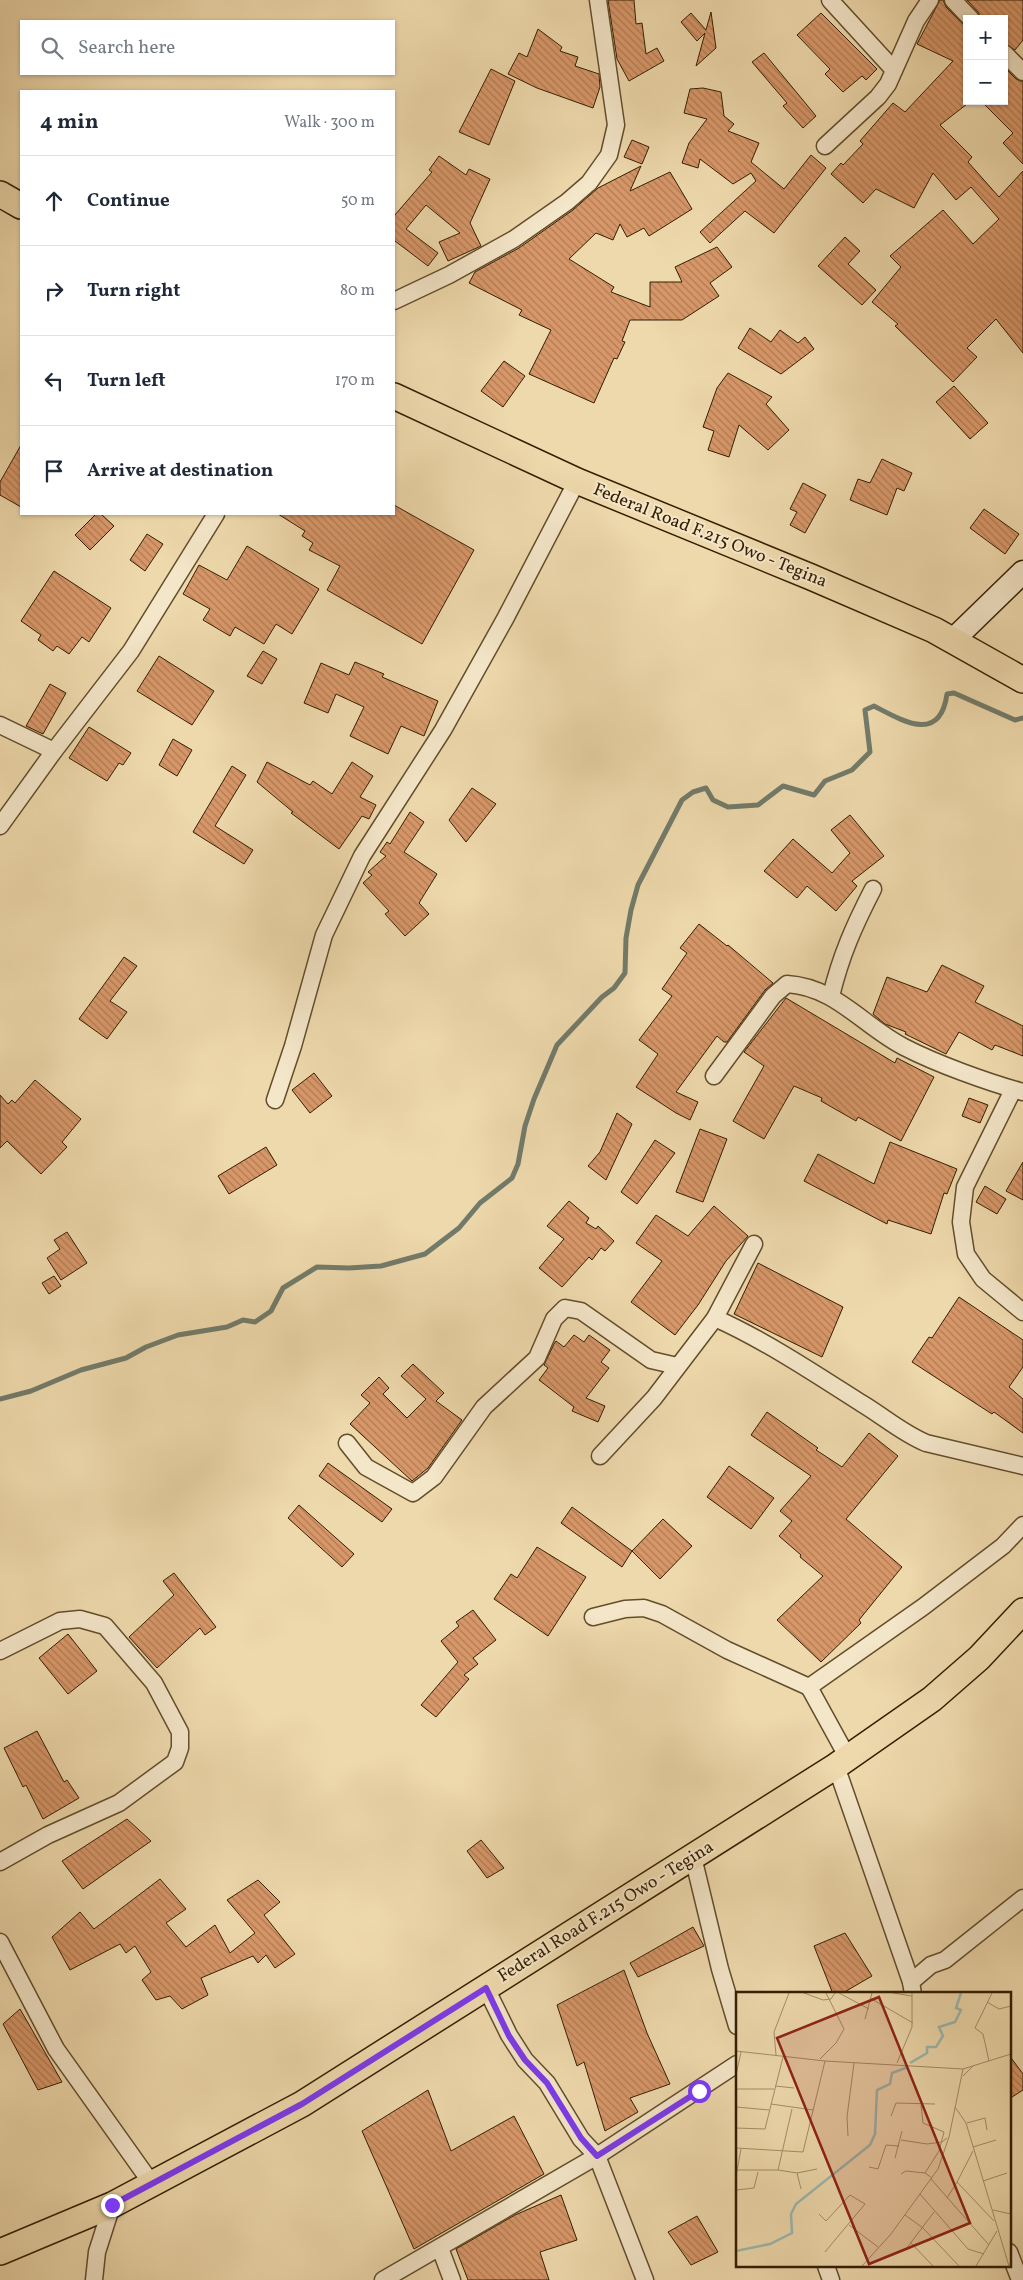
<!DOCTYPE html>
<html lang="en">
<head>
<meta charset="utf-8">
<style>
  body { margin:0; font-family:Vollkorn,serif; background:#f2f2f3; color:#1f2937 }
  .controls { position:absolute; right:15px; top:15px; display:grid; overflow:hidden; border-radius:0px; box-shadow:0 1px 4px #0004 }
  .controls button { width:45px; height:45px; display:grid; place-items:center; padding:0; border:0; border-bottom:1px solid #e0e1e3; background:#fff; color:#1f2937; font:25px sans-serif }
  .stop { position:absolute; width:15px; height:15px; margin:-11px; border:4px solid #7c3aed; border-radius:50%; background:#fff }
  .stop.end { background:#7c3aed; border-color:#fff; box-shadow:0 1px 5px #0008 }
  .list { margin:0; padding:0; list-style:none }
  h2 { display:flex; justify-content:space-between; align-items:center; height:65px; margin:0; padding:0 20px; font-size:21px }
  h2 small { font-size:16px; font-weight:400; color:#747a83 }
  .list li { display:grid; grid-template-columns:32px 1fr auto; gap:15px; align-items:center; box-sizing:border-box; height:90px; padding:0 20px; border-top:1px solid #e0e1e3 }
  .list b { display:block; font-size:19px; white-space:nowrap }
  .list em { font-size:16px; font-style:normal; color:#747a83 }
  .icon { flex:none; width:28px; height:28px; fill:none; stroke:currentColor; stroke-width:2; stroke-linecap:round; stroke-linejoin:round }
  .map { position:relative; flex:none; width:1023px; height:2280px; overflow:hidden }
  .search { position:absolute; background:#fff; box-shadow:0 1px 4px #0004; left:20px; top:20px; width:375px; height:55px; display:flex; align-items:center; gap:12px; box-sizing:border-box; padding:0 18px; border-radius:0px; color:#747a83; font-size:19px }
  .panel { position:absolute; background:#fff; box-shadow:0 1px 4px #0004; left:20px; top:90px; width:375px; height:425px; border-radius:0px }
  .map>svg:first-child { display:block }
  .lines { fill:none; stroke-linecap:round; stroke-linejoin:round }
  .stream { stroke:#727b6a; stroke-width:5 }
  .building { fill:url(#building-back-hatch); stroke:#341e00 }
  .street-casing { stroke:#624d2b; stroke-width:19 }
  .secondary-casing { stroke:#341e00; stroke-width:25 }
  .primary-casing { stroke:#341e00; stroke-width:28 }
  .street { stroke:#f4e6c9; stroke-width:16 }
  .secondary { stroke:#f4e6c9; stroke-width:22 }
  .primary { stroke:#eed9ac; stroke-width:25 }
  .route { stroke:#7c3aed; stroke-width:6 }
  .labels { text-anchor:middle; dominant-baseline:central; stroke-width:4; stroke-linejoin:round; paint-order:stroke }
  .street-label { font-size:18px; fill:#341e00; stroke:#f4e6c9 }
  .inset-river { fill:none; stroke:#9bb9b0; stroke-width:2.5 }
  .inset-road { fill:none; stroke:#a48e67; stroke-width:1 }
  .view { fill:#8f2418; fill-opacity:0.15; stroke:#8f2418; stroke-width:2.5 }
  .inset-edge { fill:none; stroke:#341e00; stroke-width:2.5 }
</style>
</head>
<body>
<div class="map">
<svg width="1023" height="2280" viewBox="0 0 1023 2280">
  <defs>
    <pattern id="building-back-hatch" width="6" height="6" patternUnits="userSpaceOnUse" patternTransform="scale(1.25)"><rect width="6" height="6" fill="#d89769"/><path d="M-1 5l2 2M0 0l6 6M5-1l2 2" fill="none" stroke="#b07b54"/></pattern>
  </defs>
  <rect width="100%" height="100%" fill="#eed9ac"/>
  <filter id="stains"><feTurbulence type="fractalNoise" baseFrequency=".004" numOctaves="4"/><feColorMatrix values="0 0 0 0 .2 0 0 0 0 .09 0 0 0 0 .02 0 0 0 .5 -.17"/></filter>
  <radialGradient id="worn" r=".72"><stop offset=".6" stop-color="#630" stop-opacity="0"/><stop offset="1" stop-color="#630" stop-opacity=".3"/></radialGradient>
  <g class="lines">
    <path class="stream" d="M0,1399l31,-8 50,-21 45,-12 20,-11 32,-12 49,-8 16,-7 12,2 16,-11 12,-23 34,-21 32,1 32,-2 44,-12 34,-26 21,-25 32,-25 6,-14 7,-38 9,-27 23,-54 45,-48 12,-9 11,-15 1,-35 5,-28 7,-25 44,-85 11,-8 13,-4 7,12 15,7 30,-2 25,-19 31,9 11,-14 27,-11 18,-18 -5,-42 9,-4c29,15 66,38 73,-12l7,-1 61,27 8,-2"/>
  </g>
  <g class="building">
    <polygon points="608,0 634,0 636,24 642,23 646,54 657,48 664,61 629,81 617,59"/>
    <polygon points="940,0 943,0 946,7 967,28 967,104 940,125 972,157 968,162 999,197 1023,171 1023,353 996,319 967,348 977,357 953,382 895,326 898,324 872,302 901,267 890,256 943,210 973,244 999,219 971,187 956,200 933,173 914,208 876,189 863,203 831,174 841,163 843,165 863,144 860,141 893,103 905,112 953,61 917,44"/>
    <polygon points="967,0 1023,0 1023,40 1015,50 1004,43 1004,19 981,19 978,12"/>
    <polygon points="711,12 716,48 696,66 705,33 697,41 681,22 691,13 706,30"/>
    <polygon points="821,13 877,69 866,80 862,76 843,92 825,74 830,69 797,35"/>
    <polygon points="538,29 562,47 560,51 578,57 575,66 599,74 600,87 593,108 537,88 508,74 519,53 527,57"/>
    <polygon points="764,53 816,116 803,128 783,106 787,103 752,62"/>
    <polygon points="1004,67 1016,79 1023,82 1023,164 1003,143 1013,133 981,101 1004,101"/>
    <polygon points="491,69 515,81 489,145 459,132"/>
    <polygon points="703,88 721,92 724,116 734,124 728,131 759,143 751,162 784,189 811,155 826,168 774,233 745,211 710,243 700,232 756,181 751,173 733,184 700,159 698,168 682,163 689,143 707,119 684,113 690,89"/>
    <polygon points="632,140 649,147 642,164 624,157"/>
    <polygon points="439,156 466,175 469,169 490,179 470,223 481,246 448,261 439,242 460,233 426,205 406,229 438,253 428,266 395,241 394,242 394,216 432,172 429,170"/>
    <polygon points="641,166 630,191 670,172 692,209 649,236 644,228 627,237 620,224 613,240 596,233 569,259 614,287 611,292 650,307 650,282 682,282 675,267 717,247 732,267 710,283 719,296 682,320 630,320 622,341 625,342 617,359 614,358 594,403 529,374 551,330 519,315 522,310 469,283 475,272 519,248 573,210 598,188"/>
    <polygon points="845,237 860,251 848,264 876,290 862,305 818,266"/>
    <polygon points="750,328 771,342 780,330 798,343 805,337 814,349 781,374 738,348"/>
    <polygon points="504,361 525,376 503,407 481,391"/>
    <polygon points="728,373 772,397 766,404 789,430 768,450 739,425 729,457 708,450 714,431 703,427 717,388"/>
    <polygon points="954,386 988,423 970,439 936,402"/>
    <polygon points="21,445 21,507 0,495 0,482"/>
    <polygon points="882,459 912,473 904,491 897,488 887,515 850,500 858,479 870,483"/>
    <polygon points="803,483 826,495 805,533 790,525 797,512 790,509"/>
    <polygon points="394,505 474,550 422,644 327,590 340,566 309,550 313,543 302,536 305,531 278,514 394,514"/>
    <polygon points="984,509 1019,534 1005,554 970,528"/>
    <polygon points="96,514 101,514 114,526 90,550 75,535"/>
    <polygon points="147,534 163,544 145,571 130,560"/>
    <polygon points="247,546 319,589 292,634 276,624 264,644 235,627 230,636 203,620 210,609 183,594 199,565 227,580"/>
    <polygon points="54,571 111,608 89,642 82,637 69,654 57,646 53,651 38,640 41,635 21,621"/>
    <polygon points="263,651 277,659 262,684 247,676"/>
    <polygon points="159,656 214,691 192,725 137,691"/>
    <polygon points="355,662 384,674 382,677 438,701 424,736 401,726 388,754 350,736 364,707 336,694 328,713 304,703 321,663 349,675"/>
    <polygon points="50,684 66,693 43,734 26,726"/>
    <polygon points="89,727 131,753 123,765 119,763 107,781 69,758"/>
    <polygon points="173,739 192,750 177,776 159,765"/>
    <polygon points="267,762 310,785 313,781 332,794 352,762 373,776 360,797 376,805 369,819 362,816 339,849 291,813 293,812 257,782"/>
    <polygon points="232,766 246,775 215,826 253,850 244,864 193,832"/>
    <polygon points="472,788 496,804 466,842 449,820"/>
    <polygon points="410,812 424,822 404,852 437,874 419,903 429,914 405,936 385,914 389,911 363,883 372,875 368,872 386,856 380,852 387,842 390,844"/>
    <polygon points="850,815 884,856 852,881 857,886 836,911 807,886 797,898 764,871 793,839 832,873 850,853 831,830"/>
    <polygon points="699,924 727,946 728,945 773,983 765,990 727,1042 724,1042 717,1036 676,1092 698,1102 690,1120 676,1113 636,1087 658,1054 639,1040 672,996 662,989 687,953 680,948"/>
    <polygon points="124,957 137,966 110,1001 127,1012 107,1039 79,1019"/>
    <polygon points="942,965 984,986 975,1002 1023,1026 1023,1056 995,1045 992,1050 959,1032 946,1054 905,1034 906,1032 885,1024 873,1014 887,977 927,992"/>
    <polygon points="786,998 895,1063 897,1058 934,1077 901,1141 858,1117 856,1121 821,1101 822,1098 794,1086 764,1139 733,1121 764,1066 744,1052"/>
    <polygon points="314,1073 332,1096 310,1113 292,1090"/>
    <polygon points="35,1080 81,1119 62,1142 67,1147 41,1174 7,1141 0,1148 0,1095 8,1104 12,1100 15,1103"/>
    <polygon points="969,1098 988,1105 980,1123 962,1116"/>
    <polygon points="617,1113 632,1124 606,1180 588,1166 600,1152"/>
    <polygon points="700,1129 727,1139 703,1202 676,1192"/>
    <polygon points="655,1140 675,1153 637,1204 621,1192"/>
    <polygon points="890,1142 957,1169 947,1194 944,1193 931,1234 888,1220 887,1224 804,1181 818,1154 874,1184"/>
    <polygon points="266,1147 277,1165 229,1194 218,1176"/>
    <polygon points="1023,1162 1023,1200 1006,1191"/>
    <polygon points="985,1186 1006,1199 997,1214 976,1202"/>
    <polygon points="569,1201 589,1218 586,1223 596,1229 598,1226 614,1241 605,1251 601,1248 592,1260 589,1257 562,1287 539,1268 564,1239 547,1226"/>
    <polygon points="714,1206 748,1236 726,1261 698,1305 675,1335 631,1302 662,1261 636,1243 656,1215 688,1236"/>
    <polygon points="67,1232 87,1263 61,1280 47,1258 60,1249 54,1240"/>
    <polygon points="758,1263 843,1307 822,1357 734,1314"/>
    <polygon points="54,1276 61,1286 49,1294 42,1283"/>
    <polygon points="959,1297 1023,1340 1023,1367 1009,1387 1023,1399 1023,1433 994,1412 992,1414 912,1362 929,1337 932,1338"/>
    <polygon points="574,1335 584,1342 589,1335 610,1350 601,1362 609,1368 586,1398 605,1406 598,1422 572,1411 574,1407 539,1380 548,1368 544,1365 554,1344 556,1341 564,1347"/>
    <polygon points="413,1364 444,1393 436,1401 462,1420 428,1468 412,1481 350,1424 370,1403 361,1395 379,1377 389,1388 383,1394 407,1418 426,1399 401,1376"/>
    <polygon points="767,1412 818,1448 816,1450 842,1467 869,1433 898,1456 846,1519 902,1567 859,1620 861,1623 821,1662 777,1620 823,1576 800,1557 801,1555 779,1536 792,1521 780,1511 811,1476 751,1435"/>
    <polygon points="328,1463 392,1509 382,1522 319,1476"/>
    <polygon points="729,1466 774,1498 751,1529 707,1497"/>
    <polygon points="299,1505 354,1554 342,1567 288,1518"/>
    <polygon points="572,1507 632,1551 622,1567 561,1523"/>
    <polygon points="663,1519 692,1546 660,1579 632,1551"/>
    <polygon points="537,1547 586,1577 548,1636 494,1599 511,1574 517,1578"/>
    <polygon points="174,1573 216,1627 205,1635 200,1628 157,1668 129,1637 174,1595 163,1581"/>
    <polygon points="473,1610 496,1640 473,1658 478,1664 464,1675 469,1679 436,1717 421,1705 458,1662 441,1641 459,1626 456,1622"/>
    <polygon points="68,1634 97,1671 68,1694 39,1658"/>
    <polygon points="37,1731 64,1782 67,1780 79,1798 43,1819 26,1785 23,1787 4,1748"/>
    <polygon points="127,1819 151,1841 83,1889 62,1861"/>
    <polygon points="481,1840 504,1868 487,1878 467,1851"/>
    <polygon points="160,1879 186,1909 166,1923 186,1947 215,1925 230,1953 255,1933 227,1900 258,1880 280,1902 264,1915 295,1954 275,1968 266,1955 258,1963 253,1956 201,1978 208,1995 182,2009 170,1996 156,2000 142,1980 151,1972 135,1946 126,1953 120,1944 70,1970 52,1937 80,1912 94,1929"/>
    <polygon points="693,1927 704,1946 638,1977 630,1963"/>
    <polygon points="845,1933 872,1976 841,1994 833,1994 814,1946"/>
    <polygon points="624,1970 647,2033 670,2084 630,2098 638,2112 605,2131 584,2062 577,2066 557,2005"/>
    <polygon points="20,2009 62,2082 38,2090 3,2024"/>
    <polygon points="1009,2055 1023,2074 1023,2090 1009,2099"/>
    <polygon points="428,2090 451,2151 514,2116 544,2174 414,2249 362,2131"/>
    <polygon points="561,2195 577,2240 540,2252 549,2280 468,2280 456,2249 515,2215"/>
    <polygon points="697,2216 718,2252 691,2265 668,2232"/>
  </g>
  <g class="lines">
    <g class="street-casing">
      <g id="street">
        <polyline points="830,0 894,70"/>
        <polyline points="953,0 971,19"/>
        <polyline points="1004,53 1023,72"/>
        <polyline points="825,146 878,97 888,84 916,21 930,0"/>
        <polyline points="394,301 449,275 514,239 567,202 589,183 609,155 616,125 598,0"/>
        <polyline points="0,725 54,751"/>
        <polyline points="0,826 54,751 131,651 216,514"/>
        <path d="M831,996c10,-41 23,-70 42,-107"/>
        <path d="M714,1076l59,-80 14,-12c49,3 76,42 117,63 33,17 83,35 119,45"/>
        <polyline points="1013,1090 965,1187 961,1222 966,1254 983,1279 1023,1312"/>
        <polyline points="275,1100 293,1046 324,935 362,856 443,730 505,619 577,481"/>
        <path d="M715,1318c51,23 99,55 146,85 22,13 41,30 65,40l97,23"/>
        <polyline points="347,1443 366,1467 413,1493 434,1477 484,1407 537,1358 554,1319 565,1308 581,1311 651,1360 677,1366"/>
        <polyline points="600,1456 654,1398 715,1318 754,1244"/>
        <polyline points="593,1617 625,1609 644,1608 662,1614 727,1650 809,1687"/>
        <polyline points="0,1651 60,1621 80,1619 105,1626 154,1683 180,1732 180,1748 175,1762 119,1803 48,1835 0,1862"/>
        <polyline points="848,1758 809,1687 923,1607 1003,1546 1023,1525"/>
        <polyline points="836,1766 911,1982 913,1994"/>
        <polyline points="693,1857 720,1969 737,2026"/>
        <polyline points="0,1942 56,2049 152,2184"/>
        <polyline points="911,1982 931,1965 945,1960 1023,1898"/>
        <polyline points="486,1988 509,2035 525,2060 547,2083 581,2139 597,2156 645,2280"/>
        <polyline points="440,2248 452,2280"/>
        <polyline points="1009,2252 1020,2280"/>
        <polyline points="826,2266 831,2280"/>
        <polyline points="94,2280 97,2252 112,2205"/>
        <polyline points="383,2280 597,2156 737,2064"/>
      </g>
    </g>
    <g class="secondary-casing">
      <polyline id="secondary" points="953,640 1023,572"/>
    </g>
    <g class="primary-casing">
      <g id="primary">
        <polyline points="0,194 21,206"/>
        <polyline points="394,396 577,481 811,577 934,630 1023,680"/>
        <polyline points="0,2252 112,2205 302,2104 836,1766 932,1699 979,1658 1023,1611"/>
      </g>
    </g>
    <use href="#street" class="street"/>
    <use href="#secondary" class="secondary"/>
    <use href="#primary" class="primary"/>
  </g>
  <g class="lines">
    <polyline class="route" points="112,2205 302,2104 486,1988 509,2036 525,2060 547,2083 581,2138 597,2156 699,2091"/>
  </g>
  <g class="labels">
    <g class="street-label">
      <text transform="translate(710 536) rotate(22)">Federal Road F.215 Owo - Tegina</text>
      <text transform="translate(606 1912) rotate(-32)">Federal Road F.215 Owo - Tegina</text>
    </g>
  </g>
  <g transform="translate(736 1992)">
    <rect width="275" height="275" fill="#eed9ac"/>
    <path class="inset-river" d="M174,71l17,-10v-6h9l7,-11 -4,-9 16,-5 6,-12 -5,-2 5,-15M0,259l34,-7 22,-11 -1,-19 5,-10 74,-59 5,-11 2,-44 13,-6 2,-11 16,-6"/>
    <path class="inset-road" d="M68,1l19,7 8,-1 4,-6M103,1l30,16M157,1l19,3M134,6l43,25M251,10l12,7 12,-3M129,27l7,-26M0,59l89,10 138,8 -14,68 -11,32 -47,65 -29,32M40,63l-2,-23 15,-39M84,67l16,-16 8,-14 -18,-36M253,69l-6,-27 -8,-6 17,-35M161,71l15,-36v-34M227,77l48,-15M0,83l5,-23M227,84l11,-11M39,94l19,2M0,97h38M35,112l42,6M185,113l2,18 21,9 -5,19 -14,22 7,5M0,115l33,3M219,115l11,16 43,143M155,124l5,-13 39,1M231,131l18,-5 2,12M0,136l29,1 18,-72M112,144l-1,-19 7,-54M165,148l26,4 15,-2 5,-4M237,155l23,-7M0,156l67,4 22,-91M159,166l7,-27M133,175l9,2 8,-24 13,1M0,178h42l19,3 20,-4M42,178l14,-61M61,181l4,16M165,182l5,-3 19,2M0,184l5,-27M195,187l58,66M247,189l24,-8M221,190l16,-31M0,198l18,-2 4,-16M184,202l48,55 16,5M211,206l10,-16 37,39M257,218l18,4M83,222l7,7 24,-26 15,9 -40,48M169,223l18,13 36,38M113,233l29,22M175,251l22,23M170,257l28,-37M240,274l21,-35"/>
    <path class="view" d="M143,5l91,226 -101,41 -92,-226z"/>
    <rect width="275" height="275" class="inset-edge"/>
  </g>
  <rect width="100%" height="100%" filter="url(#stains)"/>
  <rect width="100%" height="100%" fill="url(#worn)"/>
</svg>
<div class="controls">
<button>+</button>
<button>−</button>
</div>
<div class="stop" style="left:699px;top:2091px"></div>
<div class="stop end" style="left:112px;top:2205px"></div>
<div class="search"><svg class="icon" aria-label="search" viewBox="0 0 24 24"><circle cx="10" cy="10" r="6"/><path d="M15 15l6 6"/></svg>Search here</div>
<section class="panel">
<h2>4 min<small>Walk · 300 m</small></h2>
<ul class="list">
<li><svg class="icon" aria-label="ahead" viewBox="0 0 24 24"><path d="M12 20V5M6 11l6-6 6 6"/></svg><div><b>Continue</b></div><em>50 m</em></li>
<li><svg class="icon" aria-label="right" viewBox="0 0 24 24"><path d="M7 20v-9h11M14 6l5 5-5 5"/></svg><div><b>Turn right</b></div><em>80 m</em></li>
<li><svg class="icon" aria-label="left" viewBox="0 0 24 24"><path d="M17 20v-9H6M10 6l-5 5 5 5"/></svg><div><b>Turn left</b></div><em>170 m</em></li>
<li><svg class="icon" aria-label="arrive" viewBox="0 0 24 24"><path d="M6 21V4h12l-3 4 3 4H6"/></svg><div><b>Arrive at destination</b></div></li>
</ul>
</section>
</div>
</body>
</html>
